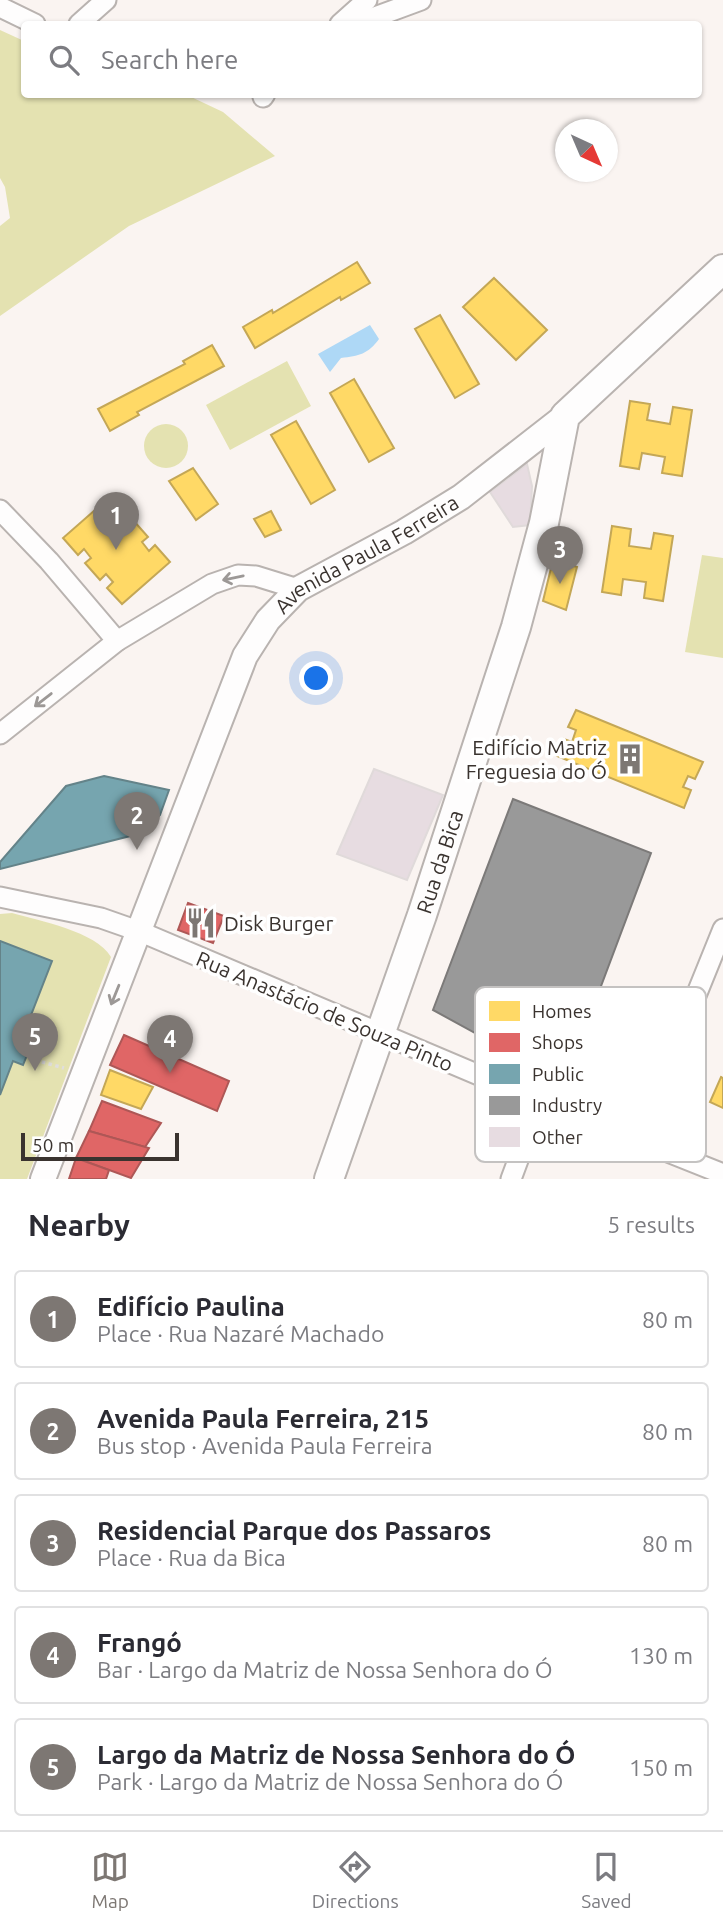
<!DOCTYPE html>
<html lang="en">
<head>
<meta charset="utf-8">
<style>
  body { margin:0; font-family:Ubuntu,sans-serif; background:#f7f7f7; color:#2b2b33 }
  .compass { position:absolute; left:555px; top:119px; width:63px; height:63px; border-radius:50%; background:#fff; box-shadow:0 2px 5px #0004; rotate:136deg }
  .scale { position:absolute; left:21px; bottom:18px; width:158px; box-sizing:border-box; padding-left:7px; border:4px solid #3a332f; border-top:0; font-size:19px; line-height:24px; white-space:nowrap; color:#3a332f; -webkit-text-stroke:5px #fff; paint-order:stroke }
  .you { position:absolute; left:317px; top:679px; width:24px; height:24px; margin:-18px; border:5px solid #fff; border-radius:50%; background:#1a73e8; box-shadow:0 0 0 10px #1a73e833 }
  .badge { display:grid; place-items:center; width:46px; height:46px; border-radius:50%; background:#7d7773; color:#fff; font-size:23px; font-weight:700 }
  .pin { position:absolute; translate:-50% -58px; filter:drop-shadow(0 2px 4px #0008) }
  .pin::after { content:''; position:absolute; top:37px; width:24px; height:21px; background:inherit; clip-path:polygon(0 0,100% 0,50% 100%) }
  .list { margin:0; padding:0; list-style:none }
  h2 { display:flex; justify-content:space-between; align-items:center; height:91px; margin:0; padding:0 28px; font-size:30px }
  h2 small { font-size:23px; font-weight:400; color:#7c7c81 }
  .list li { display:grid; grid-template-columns:46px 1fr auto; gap:21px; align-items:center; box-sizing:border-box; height:98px; margin:0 14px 14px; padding:0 14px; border:2px solid #e1e1e2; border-radius:7px }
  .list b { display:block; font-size:26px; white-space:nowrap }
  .list p { margin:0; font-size:23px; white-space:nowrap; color:#7c7c81 }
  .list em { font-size:23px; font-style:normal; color:#7c7c81 }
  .icon { flex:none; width:38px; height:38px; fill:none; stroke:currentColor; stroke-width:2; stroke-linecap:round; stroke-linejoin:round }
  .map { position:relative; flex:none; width:723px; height:1179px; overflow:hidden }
  .search { position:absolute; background:#fff; box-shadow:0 2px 5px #0004; left:21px; right:21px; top:21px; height:77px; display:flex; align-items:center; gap:18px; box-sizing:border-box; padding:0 24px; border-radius:7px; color:#7c7c81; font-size:26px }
  .sheet { height:651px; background:#fff }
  nav { display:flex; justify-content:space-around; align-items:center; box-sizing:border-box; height:98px; border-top:2px solid #e1e1e2; background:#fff; font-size:19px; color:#7c7c81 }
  nav a { display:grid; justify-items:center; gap:4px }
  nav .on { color:#7d7773 }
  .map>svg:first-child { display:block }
  .green { fill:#e4e2b1 }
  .water { fill:#aed8f6 }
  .homes { fill:#ffd966; stroke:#c4a756; stroke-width:2 }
  .shops { fill:#e06666; stroke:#ae5756; stroke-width:2 }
  .public { fill:#76a5af; stroke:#648389; stroke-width:2 }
  .industry { fill:#999; stroke:#7c7a79; stroke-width:2 }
  .building { fill:#e7dce1; stroke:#e0dada; stroke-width:2 }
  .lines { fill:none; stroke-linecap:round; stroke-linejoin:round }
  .minor-casing { stroke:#b9b3b0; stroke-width:23 }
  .tertiary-casing { stroke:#b9b3b0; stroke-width:28 }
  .secondary-casing { stroke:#b9b3b0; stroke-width:32 }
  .path { stroke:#e0dedd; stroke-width:3.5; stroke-dasharray:3.5 3.5; stroke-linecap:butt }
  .minor { stroke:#fefdfd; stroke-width:19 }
  .tertiary { stroke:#fefdfd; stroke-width:24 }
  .secondary { stroke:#fefdfd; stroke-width:28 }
  .oneway { stroke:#9c9896 }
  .labels { text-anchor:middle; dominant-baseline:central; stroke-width:7; stroke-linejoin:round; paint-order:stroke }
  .street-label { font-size:21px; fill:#3a332f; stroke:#fff }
  .poi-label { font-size:21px; fill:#3a332f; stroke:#fff; text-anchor:end }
  .key { fill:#fff; stroke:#c4c2c1; stroke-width:2 }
  .key-label { font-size:19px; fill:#3a332f }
</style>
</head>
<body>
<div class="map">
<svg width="723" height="1179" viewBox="0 0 723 1179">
  <rect width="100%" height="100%" fill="#faf4f1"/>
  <g class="green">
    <polygon points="0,30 24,41 24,94 187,95 223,112 275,156 129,226 0,316 0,226 10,218 5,187 0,178"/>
    <polygon points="287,361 311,406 230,450 206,405"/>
    <circle cx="166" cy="446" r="22"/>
    <polygon points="702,555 723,558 723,658 685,652"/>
    <path d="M12,913c27,8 84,18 99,44l-84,222h-27v-265z"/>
  </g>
  <path class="water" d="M370,325l9,14c-11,15 -20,17 -38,19l-11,14 -12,-18z"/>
  <g class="homes">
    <polygon points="357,262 370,283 341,300 340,297 255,348 243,327 272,310 273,313"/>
    <polygon points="494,278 547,330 516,360 463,307"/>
    <polygon points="440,315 479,384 455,398 415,329"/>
    <polygon points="212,345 224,366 137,412 139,415 110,431 98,409 185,364 183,361"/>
    <polygon points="354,379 394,448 369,462 330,393"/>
    <polygon points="630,401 650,404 647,420 670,424 673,407 692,410 682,476 662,473 665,457 642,453 639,469 620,466"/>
    <polygon points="296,421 335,490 311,504 271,435"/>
    <polygon points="193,468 218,504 196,520 169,481"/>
    <polygon points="111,496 126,512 120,518 127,526 133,520 148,537 142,542 149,551 155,545 170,562 122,604 107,588 113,582 106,574 100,580 85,563 91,558 84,549 78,555 63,538"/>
    <polygon points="271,511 281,530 265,537 254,519"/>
    <polygon points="612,526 631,529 629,546 651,549 654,533 673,536 663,601 644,598 646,582 623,579 621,595 602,592"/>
    <polygon points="553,560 577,567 566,610 543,601"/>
    <polygon points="576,710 703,762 695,779 688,776 683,787 691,790 684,808 557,756 564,739 572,742 576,730 568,727"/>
    <polygon points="110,1070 153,1087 141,1109 101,1095"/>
    <polygon points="721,1077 723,1078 723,1108 710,1102"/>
  </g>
  <g class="shops">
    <polygon points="188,903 224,916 213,943 178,930"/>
    <polygon points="124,1035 229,1081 217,1111 110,1065"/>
    <polygon points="102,1101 161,1123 145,1147 89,1131"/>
    <polygon points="89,1131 149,1148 131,1178 76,1158"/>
    <polygon points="76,1158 109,1170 106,1179 69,1179"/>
  </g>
  <g class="public">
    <polygon points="104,776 169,790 160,815 142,833 0,869 0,862 66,786"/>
    <polygon points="0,941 52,961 19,1046 29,1050 23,1065 13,1061 0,1095"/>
  </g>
  <polygon class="industry" points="513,799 651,853 583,1034 536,1021 517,1056 433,1010"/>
  <g class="building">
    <polygon points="527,464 532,486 530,525 513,527 490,492"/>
    <polygon points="374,769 443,795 407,880 337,854"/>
  </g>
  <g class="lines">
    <g class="minor-casing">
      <g id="minor">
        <polyline points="0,7 35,24"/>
        <polyline points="79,24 106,0"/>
        <polyline points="340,24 367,0"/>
        <polyline points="356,24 421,0"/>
        <polyline points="263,97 265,94"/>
        <polyline points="0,510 49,561 117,641"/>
        <polyline points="0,734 117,641 212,584 238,575 256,576 298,589"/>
        <polyline points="0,897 101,918 141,932 540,1101 723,1174"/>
        <polyline points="638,1139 723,929"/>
        <polyline points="511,1179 540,1101"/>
      </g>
    </g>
    <g class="tertiary-casing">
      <g id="tertiary">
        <path id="s1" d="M43,1179l202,-523 23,-36 30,-31 106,-57 57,-35 104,-81"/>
      </g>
    </g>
    <g class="secondary-casing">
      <g id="secondary">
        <path id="s2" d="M329,1179l93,-264 94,-288 28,-104 21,-107 158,-147"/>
      </g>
    </g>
    <polyline class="path" points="35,1060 64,1068"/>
    <use href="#minor" class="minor"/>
    <use href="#tertiary" class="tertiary"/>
    <use href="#secondary" class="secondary"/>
  </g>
  <defs><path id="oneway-shaft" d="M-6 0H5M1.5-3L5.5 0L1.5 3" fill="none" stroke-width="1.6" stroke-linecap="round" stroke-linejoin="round" transform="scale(1.75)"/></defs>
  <g class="oneway">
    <use href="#oneway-shaft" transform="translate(233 578) rotate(168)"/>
    <use href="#oneway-shaft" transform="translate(43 700) rotate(142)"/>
    <use href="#oneway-shaft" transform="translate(115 995) rotate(112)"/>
  </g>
  <defs>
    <g id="building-bare" transform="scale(2.415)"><path d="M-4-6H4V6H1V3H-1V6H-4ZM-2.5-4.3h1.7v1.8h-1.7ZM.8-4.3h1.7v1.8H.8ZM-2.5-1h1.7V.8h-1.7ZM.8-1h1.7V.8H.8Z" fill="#7d7773" stroke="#fff" stroke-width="2.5" paint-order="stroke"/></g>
    <g id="restaurant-bare" transform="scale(2.415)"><path d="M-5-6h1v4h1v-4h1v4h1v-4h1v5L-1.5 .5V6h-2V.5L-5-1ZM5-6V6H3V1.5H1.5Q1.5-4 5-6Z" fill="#7d7773" stroke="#fff" stroke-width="2.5" paint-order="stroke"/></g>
  </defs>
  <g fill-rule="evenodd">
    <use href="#building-bare" x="630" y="759"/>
    <use href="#restaurant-bare" x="201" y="923"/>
  </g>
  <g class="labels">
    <g class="street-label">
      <text stroke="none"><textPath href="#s1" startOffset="723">Avenida Paula Ferreira</textPath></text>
      <text stroke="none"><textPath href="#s2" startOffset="336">Rua da Bica</textPath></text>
      <text transform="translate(325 1011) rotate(23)">Rua Anastácio de Souza Pinto</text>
    </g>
    <g class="poi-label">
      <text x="607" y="747">Edifício Matriz<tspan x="607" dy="24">Freguesia do Ó</tspan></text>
      <text x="224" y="923" text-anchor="start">Disk Burger</text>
    </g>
  </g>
  <rect x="475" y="987" width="231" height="175" rx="10" class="key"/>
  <rect x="489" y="1001" width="31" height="20" fill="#ffd966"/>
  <rect x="489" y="1033" width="31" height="19" fill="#e06666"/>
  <rect x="489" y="1064" width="31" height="20" fill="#76a5af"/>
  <rect x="489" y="1096" width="31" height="19" fill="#999"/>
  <rect x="489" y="1127" width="31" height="20" fill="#e7dce1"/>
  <g class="key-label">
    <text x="532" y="1018">Homes</text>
    <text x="532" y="1049">Shops</text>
    <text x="532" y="1081">Public</text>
    <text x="532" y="1112">Industry</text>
    <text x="532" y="1144">Other</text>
  </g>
</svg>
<svg class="compass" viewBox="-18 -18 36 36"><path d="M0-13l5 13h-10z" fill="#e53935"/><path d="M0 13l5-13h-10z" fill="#7c7c81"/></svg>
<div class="scale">50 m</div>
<div class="you"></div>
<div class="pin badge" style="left:116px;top:550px">1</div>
<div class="pin badge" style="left:137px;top:850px">2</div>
<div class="pin badge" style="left:560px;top:584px">3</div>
<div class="pin badge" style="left:170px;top:1073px">4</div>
<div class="pin badge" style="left:35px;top:1071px">5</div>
<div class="search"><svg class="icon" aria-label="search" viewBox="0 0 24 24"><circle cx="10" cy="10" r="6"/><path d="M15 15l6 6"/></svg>Search here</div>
</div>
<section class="sheet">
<h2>Nearby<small>5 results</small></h2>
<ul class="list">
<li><span class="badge">1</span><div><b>Edifício Paulina</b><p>Place · Rua Nazaré Machado</p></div><em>80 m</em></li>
<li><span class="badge">2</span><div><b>Avenida Paula Ferreira, 215</b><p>Bus stop · Avenida Paula Ferreira</p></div><em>80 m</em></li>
<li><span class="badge">3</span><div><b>Residencial Parque dos Passaros</b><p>Place · Rua da Bica</p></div><em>80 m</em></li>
<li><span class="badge">4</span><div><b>Frangó</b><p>Bar · Largo da Matriz de Nossa Senhora do Ó</p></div><em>130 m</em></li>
<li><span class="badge">5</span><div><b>Largo da Matriz de Nossa Senhora do Ó</b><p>Park · Largo da Matriz de Nossa Senhora do Ó</p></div><em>150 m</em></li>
</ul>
</section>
<nav>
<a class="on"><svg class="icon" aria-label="map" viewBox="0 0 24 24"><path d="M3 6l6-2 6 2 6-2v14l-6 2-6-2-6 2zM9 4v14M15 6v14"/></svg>Map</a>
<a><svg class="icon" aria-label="directions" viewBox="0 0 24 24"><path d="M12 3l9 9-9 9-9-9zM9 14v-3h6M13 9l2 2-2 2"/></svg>Directions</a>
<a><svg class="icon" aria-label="saved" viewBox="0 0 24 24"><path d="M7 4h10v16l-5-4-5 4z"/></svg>Saved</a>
</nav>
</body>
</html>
